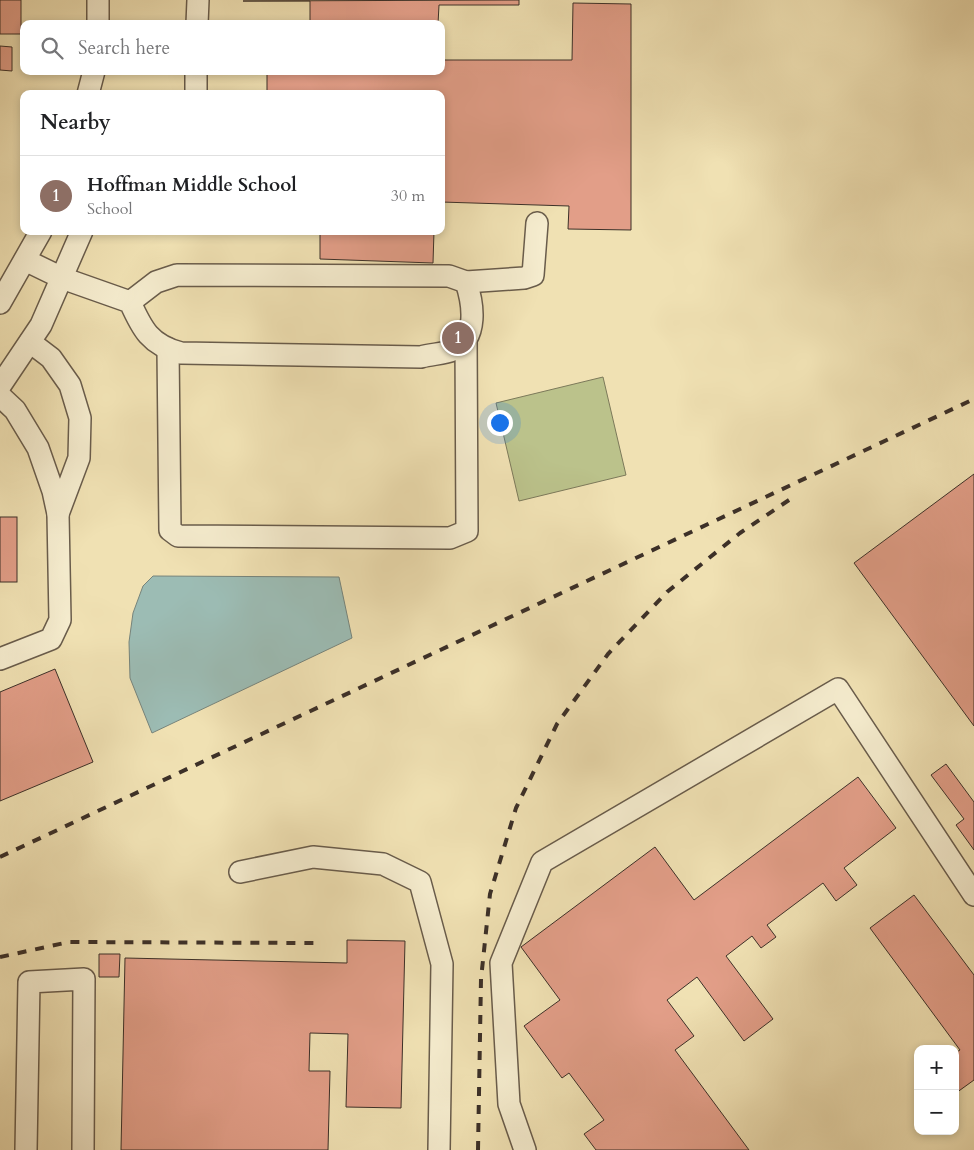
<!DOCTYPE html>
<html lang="en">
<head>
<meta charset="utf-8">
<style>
  body { margin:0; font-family:Cardo,serif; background:#f6f6f6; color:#202124 }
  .controls { position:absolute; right:15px; bottom:15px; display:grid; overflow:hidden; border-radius:10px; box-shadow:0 2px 8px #0003 }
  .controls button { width:45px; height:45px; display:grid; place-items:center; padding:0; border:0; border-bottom:1px solid #e0e0e0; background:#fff; color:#202124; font:25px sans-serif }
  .you { position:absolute; left:499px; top:422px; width:18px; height:18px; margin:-12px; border:4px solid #fff; border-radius:50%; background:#1a73e8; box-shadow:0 0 0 8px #1a73e833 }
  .badge { display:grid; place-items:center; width:32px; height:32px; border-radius:50%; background:#2563eb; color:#fff; font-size:16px; font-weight:700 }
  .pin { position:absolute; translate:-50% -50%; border:2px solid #fff; box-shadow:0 1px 5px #0006 }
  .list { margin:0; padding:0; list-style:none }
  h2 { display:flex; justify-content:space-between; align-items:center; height:65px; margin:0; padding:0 20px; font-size:21px }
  h2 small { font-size:16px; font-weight:400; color:#757577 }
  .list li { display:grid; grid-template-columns:32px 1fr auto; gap:15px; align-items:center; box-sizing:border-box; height:80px; padding:0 20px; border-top:1px solid #e0e0e0 }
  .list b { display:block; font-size:19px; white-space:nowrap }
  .list p { margin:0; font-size:16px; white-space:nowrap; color:#757577 }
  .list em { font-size:16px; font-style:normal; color:#757577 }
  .icon { flex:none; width:28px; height:28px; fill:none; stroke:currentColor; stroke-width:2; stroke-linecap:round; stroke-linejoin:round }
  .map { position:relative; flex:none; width:974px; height:1150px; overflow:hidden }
  .search { position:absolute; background:#fff; box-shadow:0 2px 8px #0003; left:20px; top:20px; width:425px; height:55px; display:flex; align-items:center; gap:12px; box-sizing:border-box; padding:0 18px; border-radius:10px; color:#757577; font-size:19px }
  .panel { position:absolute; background:#fff; box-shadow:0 2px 8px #0003; left:20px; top:90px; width:425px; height:145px; border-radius:10px }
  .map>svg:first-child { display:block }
  .green { fill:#bbc28b; stroke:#7c795a }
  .water { fill:#9cbcb4; stroke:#76847c }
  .building { fill:#e29e88; stroke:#3c3028 }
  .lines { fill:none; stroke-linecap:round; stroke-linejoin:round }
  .minor-casing { stroke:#695c4b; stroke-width:24 }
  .minor { stroke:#f5ecce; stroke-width:21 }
  .rail { stroke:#3c3028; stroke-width:4; stroke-dasharray:9 9; stroke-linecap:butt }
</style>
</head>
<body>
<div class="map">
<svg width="974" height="1150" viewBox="0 0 974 1150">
  <rect width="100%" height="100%" fill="#f0e1b3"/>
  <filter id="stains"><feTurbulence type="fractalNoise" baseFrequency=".004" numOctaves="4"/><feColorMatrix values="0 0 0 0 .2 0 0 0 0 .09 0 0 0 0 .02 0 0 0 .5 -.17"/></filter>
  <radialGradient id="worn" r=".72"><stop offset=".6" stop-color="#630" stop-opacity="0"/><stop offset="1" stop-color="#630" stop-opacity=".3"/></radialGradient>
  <polygon class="green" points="603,377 626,475 519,501 496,403"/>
  <polygon class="water" points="153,576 339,577 352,638 152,733 130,678 129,642 133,613 143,586"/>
  <g class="building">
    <rect x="0" y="0" width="21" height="34"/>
    <polygon points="519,0 519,5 439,5 438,24 310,24 310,1 243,1"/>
    <polygon points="573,3 631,4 631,230 568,229 569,206 441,202 441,94 267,94 267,71 441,71 441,60 572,60"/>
    <polygon points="0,46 12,47 12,71 0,70"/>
    <polygon points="320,231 434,231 433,263 320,259"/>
    <polygon points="974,474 974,726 854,563"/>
    <rect x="0" y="517" width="17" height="65"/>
    <polygon points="55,669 93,762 0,801 0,692"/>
    <polygon points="946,764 974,802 974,850 956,825 964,819 931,775"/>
    <polygon points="858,777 896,828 844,868 857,885 836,901 823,883 767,925 776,937 761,948 752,936 726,956 773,1019 744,1041 697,977 667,1000 694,1036 675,1050 749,1150 596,1150 584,1134 604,1120 569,1073 562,1078 524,1026 560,1000 521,947 655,847 694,900"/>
    <polygon points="914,895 974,975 974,1080 956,1093 955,1053 960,1050 870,928"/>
    <polygon points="347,940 405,941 401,1108 346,1107 348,1034 310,1033 309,1071 330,1071 328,1150 121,1150 125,958 347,963"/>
    <polygon points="99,954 120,954 119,977 99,977"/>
  </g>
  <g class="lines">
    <g class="minor-casing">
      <g id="minor">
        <polyline points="98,24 98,0"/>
        <polyline points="197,24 198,0"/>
        <polyline points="88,94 94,71"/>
        <polyline points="196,94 196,71"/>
        <path d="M25,260l37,18 68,24c12,27 20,43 51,51l240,4c10,-3 23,-3 32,-7 26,-12 20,-47 13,-68l-17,-6 -272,-1 -21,7 -26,20"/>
        <polyline points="466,282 524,278 533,275 537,223"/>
        <polyline points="0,303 41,231"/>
        <polyline points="30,342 51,358 70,385 80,418 79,458 58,514"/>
        <polyline points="168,349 170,530 178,536 450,538 467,531 466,339"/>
        <polyline points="0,386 41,325 82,231"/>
        <polyline points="0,396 15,410 38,448 53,491 58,514 60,620 51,639 0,659"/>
        <polyline points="240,872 313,857 383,864 420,882 442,964 439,1150"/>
        <polyline points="26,1150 29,982 84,979 83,1150"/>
        <polyline points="525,1150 509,1104 501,963 542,862 838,689 974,895"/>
      </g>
    </g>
    <use href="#minor" class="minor"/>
    <g class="rail">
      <polyline points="0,857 974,399"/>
      <polyline points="0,957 69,942 315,943"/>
      <polyline points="478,1150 481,979 490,894 516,808 557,724 608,654 667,592 740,533 792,498"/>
    </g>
  </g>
  <rect width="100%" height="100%" filter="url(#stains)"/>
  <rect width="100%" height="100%" fill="url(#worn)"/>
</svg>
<div class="controls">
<button>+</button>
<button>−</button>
</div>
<div class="you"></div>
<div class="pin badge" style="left:458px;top:338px;background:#8d6e63">1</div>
<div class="search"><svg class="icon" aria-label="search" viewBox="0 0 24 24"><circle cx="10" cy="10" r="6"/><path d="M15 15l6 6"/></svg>Search here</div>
<section class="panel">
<h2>Nearby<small></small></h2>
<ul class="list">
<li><span class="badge" style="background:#8d6e63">1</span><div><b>Hoffman Middle School</b><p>School</p></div><em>30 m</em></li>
</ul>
</section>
</div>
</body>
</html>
